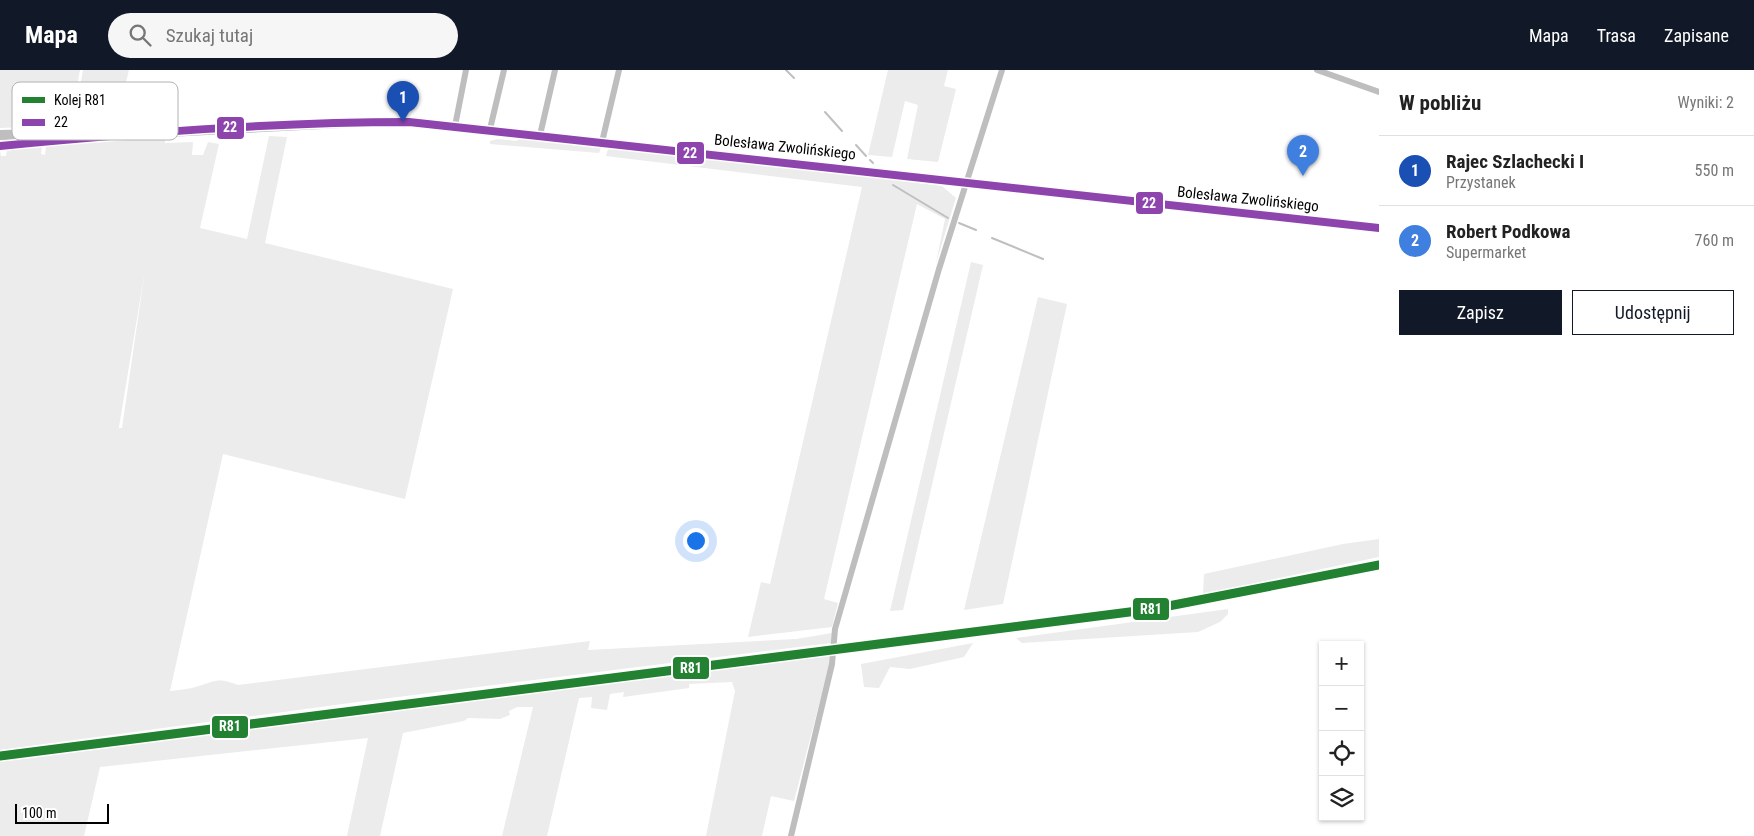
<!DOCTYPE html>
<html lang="pl">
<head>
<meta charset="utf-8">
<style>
  body { margin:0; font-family:"Roboto Condensed",sans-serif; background:#f6f6f6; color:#222 }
  .controls { position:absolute; right:15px; bottom:15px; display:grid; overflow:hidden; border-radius:0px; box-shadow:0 1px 4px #0004 }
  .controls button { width:45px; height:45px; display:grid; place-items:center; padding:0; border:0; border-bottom:1px solid #e0e0e0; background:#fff; color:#222; font:25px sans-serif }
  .scale { position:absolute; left:15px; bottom:12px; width:94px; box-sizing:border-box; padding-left:5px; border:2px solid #000; border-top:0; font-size:14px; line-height:18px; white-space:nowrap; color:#000; -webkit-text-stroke:4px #fff; paint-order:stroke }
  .you { position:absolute; left:695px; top:470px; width:18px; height:18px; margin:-12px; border:4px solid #fff; border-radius:50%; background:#1a73e8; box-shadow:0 0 0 8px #1a73e833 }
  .badge { display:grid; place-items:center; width:32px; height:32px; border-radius:50%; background:#111827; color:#fff; font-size:16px; font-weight:700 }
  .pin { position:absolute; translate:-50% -41px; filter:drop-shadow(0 1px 2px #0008) }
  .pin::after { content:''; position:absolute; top:26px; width:18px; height:15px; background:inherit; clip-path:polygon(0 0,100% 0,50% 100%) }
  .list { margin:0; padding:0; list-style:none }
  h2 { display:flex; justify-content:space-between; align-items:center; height:65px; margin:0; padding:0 20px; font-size:21px }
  h2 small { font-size:16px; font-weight:400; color:#767676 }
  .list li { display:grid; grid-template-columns:32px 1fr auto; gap:15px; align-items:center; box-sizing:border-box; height:70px; padding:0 20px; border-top:1px solid #e0e0e0 }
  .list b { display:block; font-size:19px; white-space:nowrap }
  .list p { margin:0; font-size:16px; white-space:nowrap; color:#767676 }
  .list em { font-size:16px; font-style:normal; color:#767676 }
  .actions { display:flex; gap:10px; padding:15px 20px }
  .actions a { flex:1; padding:11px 0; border:1px solid #111827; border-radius:0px; text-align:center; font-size:18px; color:#111827 }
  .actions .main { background:#111827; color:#fff }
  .icon { flex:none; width:28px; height:28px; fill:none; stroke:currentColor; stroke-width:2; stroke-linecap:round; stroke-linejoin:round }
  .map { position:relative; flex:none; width:1379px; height:766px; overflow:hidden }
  header { display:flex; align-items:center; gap:30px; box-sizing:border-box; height:70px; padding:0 25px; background:#111827; color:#fff }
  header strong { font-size:24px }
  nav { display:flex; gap:28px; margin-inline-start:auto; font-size:18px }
  .search { width:350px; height:45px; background:#f6f6f6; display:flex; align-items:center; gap:12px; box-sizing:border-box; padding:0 18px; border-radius:28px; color:#767676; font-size:19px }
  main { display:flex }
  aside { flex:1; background:#fff }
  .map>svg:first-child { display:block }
  .green { fill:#ececec; fill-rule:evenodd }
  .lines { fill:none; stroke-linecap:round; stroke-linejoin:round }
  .stream { stroke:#bfbfbf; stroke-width:2 }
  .minor { stroke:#bebebe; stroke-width:6 }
  .primary { stroke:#bebebe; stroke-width:10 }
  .bus-1-casing { stroke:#fff; stroke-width:11 }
  .bus-1 { stroke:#8e44ad; stroke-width:8 }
  .rail-1-casing { stroke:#fff; stroke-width:12 }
  .rail-1 { stroke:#238132; stroke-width:9 }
  .labels { text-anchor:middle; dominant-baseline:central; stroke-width:4; stroke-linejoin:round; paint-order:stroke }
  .street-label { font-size:15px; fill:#000; stroke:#fff }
  .key { fill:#fff; stroke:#b2b2b2; stroke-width:1 }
  .key-label { font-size:14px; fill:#000 }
  .line-badge { stroke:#fff; stroke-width:2 }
  .badge-label { font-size:14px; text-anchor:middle; font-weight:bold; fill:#fff }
</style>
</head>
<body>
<header>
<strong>Mapa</strong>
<div class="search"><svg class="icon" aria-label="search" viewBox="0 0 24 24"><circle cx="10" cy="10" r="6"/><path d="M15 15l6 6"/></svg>Szukaj tutaj</div>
<nav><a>Mapa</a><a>Trasa</a><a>Zapisane</a></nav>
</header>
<main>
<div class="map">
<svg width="1379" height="766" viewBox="0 0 1379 766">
  <rect width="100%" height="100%" fill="#fff"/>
  <g class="green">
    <polygon points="0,0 80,0 69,57 31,57 32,53 27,53 25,57 0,58"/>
    <polygon points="83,0 129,0 119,41 127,41 126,56 73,57"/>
    <polygon points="888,0 948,0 944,16 956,19 938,92 907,89 918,35 905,31 892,87 868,85"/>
    <path d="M165,66v7l28,-1 -1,13h11l5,-13 11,2 -19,84 47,11 22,-103 18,1 -22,106 188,46 -48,210 -182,-45 -53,237c9,-1 20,-2 29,-5 19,-6 19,-8 39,-1l352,-44 -2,9 208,-11 36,-6 -1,10 -481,60 -350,47v-600l1,6h5l1,-6 35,-3 -1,7 4,1 1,-9zM145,200l-23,158h-3v-1z"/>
    <polygon points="498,69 517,71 518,69 601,78 599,83 490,74 490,71"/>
    <polygon points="608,79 701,86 942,116 956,128 936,193 945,149 917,134 824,529 838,533 832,557 748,567 761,512 770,514 862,117 606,86"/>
    <polygon points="971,192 983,195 903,540 890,541"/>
    <polygon points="1038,227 1067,234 1003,534 964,540"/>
    <polygon points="1379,469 1379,487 1203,524 1204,504 1343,474"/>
    <polygon points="1228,539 1228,544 1220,552 1198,562 1022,573 1016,568"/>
    <polygon points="973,573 964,587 910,599 890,597 879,618 864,617 861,594"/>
    <polygon points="830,584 829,596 794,731 771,726 762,766 706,766 735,621 732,612 689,614 689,618 623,627 624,622 610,624 607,640 591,638 592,627 579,628 547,766 502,766 533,637 517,637 509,641 510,645 500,649 468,648 464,651 403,663 380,766 347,766 368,668 100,697 84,766 0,766 0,690"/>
  </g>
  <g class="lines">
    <g class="stream">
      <polyline points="786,0 794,8"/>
      <polyline points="825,42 842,61"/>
      <polyline points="856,75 866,86"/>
      <polyline points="870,90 873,93"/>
      <polyline points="893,115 948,148"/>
      <polyline points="959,153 976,160"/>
      <polyline points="992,168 1043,189"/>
    </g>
    <g class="minor">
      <polyline points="1317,0 1379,22"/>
      <polyline points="455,56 466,0"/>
      <polyline points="490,59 504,0"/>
      <polyline points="540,65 555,0"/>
      <polyline points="602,72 619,0"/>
      <polyline points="791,766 832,594 835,559 939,199 1002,0"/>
    </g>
    <g class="primary">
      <polyline points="0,65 84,63"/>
      <polyline points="0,76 130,64 362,52 409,52 1379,158"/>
    </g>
    <g class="bus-1-casing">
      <path id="bus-1" d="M0,76c136,-13 273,-24 409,-24l970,106"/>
    </g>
    <use href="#bus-1" class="bus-1"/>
    <g class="rail-1-casing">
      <polyline id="rail-1" points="0,686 1153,539 1379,495"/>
    </g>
    <use href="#rail-1" class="rail-1"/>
  </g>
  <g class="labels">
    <g class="street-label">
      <text transform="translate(785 77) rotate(6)">Bolesława Zwolińskiego</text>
      <text transform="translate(1248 129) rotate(6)">Bolesława Zwolińskiego</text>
    </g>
  </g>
  <rect x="12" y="12" width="166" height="58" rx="8" class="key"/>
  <rect x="22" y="27" width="23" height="6" fill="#238132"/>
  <rect x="22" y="49" width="23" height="7" fill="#8e44ad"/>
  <g class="key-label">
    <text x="54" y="35">Kolej R81</text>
    <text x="54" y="57">22</text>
  </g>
  <g class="line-badge">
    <rect x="216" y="46" width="29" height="24" rx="5" fill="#8e44ad"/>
    <rect x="676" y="71" width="29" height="24" rx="5" fill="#8e44ad"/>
    <rect x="1135" y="121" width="29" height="24" rx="5" fill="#8e44ad"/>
    <rect x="1132" y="527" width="38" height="24" rx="5" fill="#238132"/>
    <rect x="672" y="586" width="38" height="24" rx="5" fill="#238132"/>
    <rect x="211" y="645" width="38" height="24" rx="5" fill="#238132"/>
  </g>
  <g class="badge-label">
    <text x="230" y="62">22</text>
    <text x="690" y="88">22</text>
    <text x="1149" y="138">22</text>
    <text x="1151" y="544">R81</text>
    <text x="691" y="603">R81</text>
    <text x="230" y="661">R81</text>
  </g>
</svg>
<div class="controls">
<button>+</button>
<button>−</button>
<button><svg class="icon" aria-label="locate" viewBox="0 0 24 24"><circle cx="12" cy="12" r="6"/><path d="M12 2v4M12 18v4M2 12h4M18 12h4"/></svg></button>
<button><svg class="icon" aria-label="layers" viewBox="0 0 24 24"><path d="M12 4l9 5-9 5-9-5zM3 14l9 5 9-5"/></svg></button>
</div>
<div class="scale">100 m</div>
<div class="you"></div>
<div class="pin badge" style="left:403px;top:52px;background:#1a4fb4">1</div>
<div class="pin badge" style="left:1303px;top:106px;background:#3f7fe0">2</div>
</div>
<aside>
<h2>W pobliżu<small>Wyniki: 2</small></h2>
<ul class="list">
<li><span class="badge" style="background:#1a4fb4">1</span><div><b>Rajec Szlachecki I</b><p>Przystanek</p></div><em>550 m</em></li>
<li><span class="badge" style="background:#3f7fe0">2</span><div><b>Robert Podkowa</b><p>Supermarket</p></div><em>760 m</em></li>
</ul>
<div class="actions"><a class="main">Zapisz</a><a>Udostępnij</a></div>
</aside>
</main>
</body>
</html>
